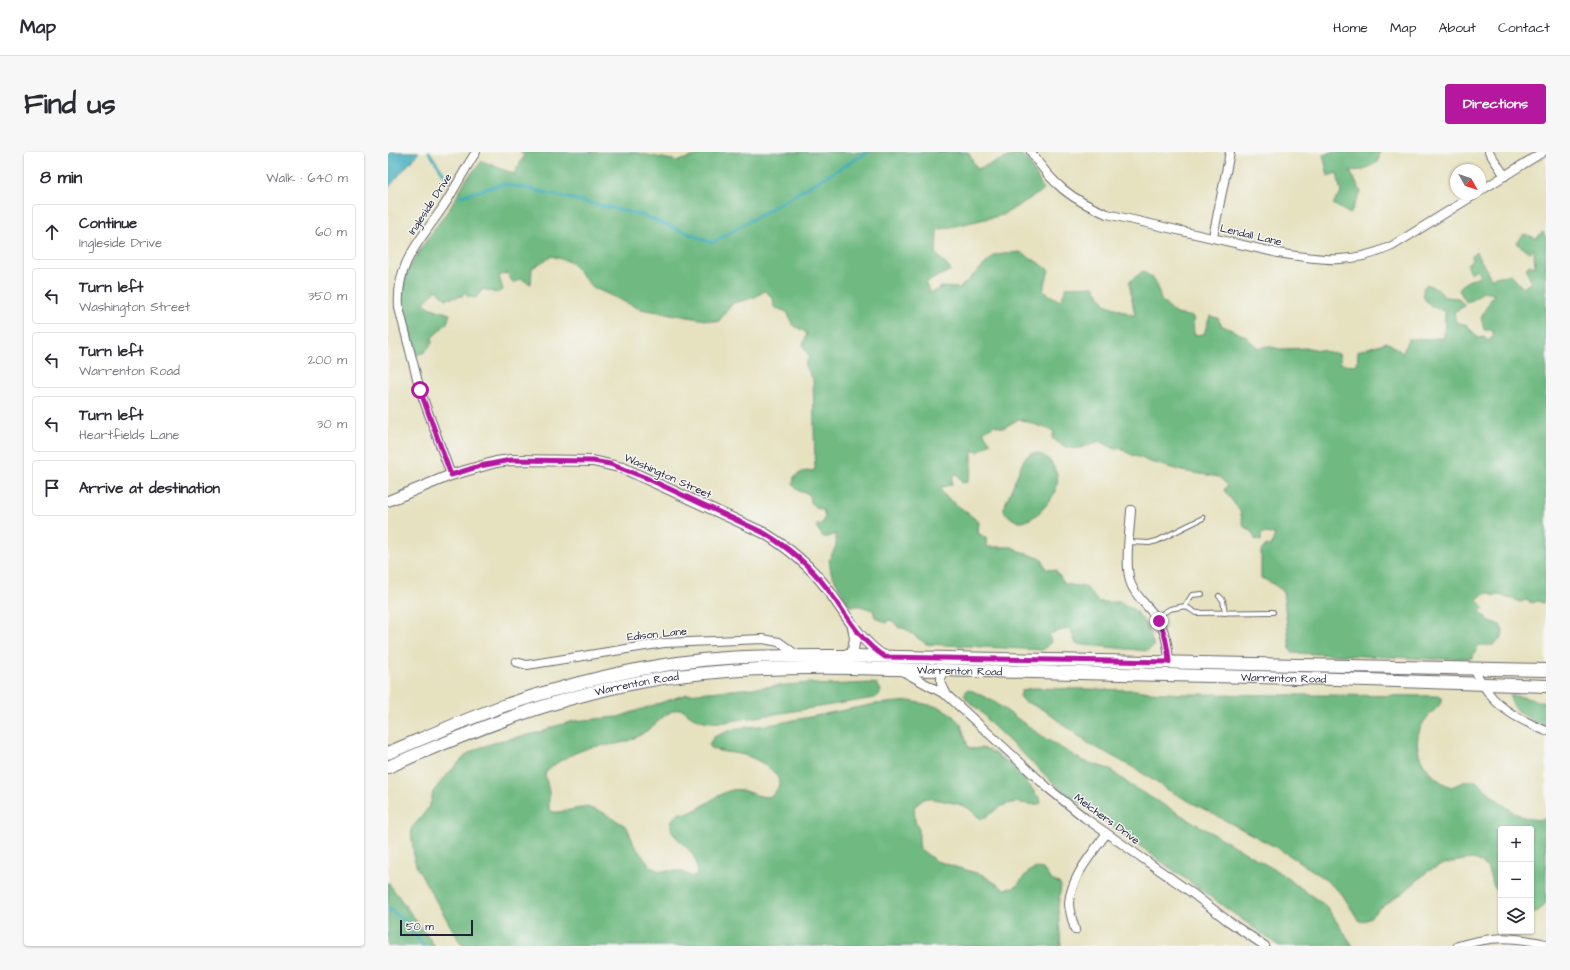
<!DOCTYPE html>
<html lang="en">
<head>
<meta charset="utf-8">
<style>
  body { margin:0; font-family:"Architects Daughter",sans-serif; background:#f7f7f7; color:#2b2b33 }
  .controls { position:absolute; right:12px; bottom:12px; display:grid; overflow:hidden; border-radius:4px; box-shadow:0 1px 3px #0004 }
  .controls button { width:36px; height:36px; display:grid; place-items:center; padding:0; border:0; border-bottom:1px solid #e1e1e2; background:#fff; color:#2b2b33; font:20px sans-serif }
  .compass { position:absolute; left:1062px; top:12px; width:36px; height:36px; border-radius:50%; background:#fff; box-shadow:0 1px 3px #0004; rotate:130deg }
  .scale { position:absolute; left:12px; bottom:10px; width:73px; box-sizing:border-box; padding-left:4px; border:2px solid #22223b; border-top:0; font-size:11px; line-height:14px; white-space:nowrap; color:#22223b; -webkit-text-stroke:3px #f6f6f2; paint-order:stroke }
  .stop { position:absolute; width:12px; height:12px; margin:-9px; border:3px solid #b5179e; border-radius:50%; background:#fff }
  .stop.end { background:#b5179e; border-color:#fff; box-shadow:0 1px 4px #0008 }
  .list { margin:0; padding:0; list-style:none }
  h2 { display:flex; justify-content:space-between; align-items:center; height:52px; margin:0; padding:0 16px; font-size:17px }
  h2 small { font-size:13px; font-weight:400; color:#7c7c81 }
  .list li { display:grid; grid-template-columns:26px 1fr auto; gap:12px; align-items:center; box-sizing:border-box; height:56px; margin:0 8px 8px; padding:0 8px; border:1px solid #e1e1e2; border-radius:4px }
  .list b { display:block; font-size:15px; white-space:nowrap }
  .list p { margin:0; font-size:13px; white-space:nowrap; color:#7c7c81 }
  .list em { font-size:13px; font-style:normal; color:#7c7c81 }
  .icon { flex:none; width:22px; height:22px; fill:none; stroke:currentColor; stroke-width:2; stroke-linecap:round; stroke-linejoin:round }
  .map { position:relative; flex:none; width:1158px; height:794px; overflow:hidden; border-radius:4px }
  header { display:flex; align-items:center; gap:24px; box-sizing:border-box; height:56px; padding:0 20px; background:#fff; border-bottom:1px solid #e1e1e2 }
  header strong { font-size:19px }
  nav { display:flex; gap:22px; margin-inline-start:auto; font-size:14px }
  .intro { display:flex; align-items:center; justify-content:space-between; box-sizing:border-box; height:96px; padding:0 24px }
  h1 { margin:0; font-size:28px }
  .button { padding:10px 18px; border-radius:4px; background:#b5179e; color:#fff; font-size:14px; font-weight:700 }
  main { display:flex; gap:24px; padding:0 24px }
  aside { flex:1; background:#fff; border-radius:4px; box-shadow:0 1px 3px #0004 }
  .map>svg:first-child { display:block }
  .forest { fill:#6fba82; stroke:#486e5e }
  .water { fill:#3eadbb; stroke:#30687b }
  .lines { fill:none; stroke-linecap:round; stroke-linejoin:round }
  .stream { stroke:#3eadbb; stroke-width:3 }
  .service-casing { stroke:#676569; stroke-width:6 }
  .minor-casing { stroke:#676569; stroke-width:10 }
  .tertiary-casing { stroke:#676569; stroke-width:12 }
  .primary-casing { stroke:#676569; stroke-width:14 }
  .service { stroke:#fff; stroke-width:4 }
  .minor { stroke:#fff; stroke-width:8 }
  .tertiary { stroke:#fff; stroke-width:10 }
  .primary { stroke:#fff; stroke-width:12 }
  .route { stroke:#b5179e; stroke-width:5 }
  .labels { text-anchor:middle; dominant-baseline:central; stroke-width:3; stroke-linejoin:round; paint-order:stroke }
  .street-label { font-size:11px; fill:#22223b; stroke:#f6f6f2 }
</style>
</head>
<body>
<header>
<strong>Map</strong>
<nav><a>Home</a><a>Map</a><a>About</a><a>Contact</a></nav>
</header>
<div class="intro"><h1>Find us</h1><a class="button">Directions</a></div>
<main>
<aside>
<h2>8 min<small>Walk · 640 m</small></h2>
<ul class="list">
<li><svg class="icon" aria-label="ahead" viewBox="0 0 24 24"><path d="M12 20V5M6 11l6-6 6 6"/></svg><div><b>Continue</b><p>Ingleside Drive</p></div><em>60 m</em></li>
<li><svg class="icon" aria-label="left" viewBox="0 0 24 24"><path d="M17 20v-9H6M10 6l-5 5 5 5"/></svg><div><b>Turn left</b><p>Washington Street</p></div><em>350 m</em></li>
<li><svg class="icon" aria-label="left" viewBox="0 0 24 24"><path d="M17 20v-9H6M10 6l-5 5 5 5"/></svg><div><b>Turn left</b><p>Warrenton Road</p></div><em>200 m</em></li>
<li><svg class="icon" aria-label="left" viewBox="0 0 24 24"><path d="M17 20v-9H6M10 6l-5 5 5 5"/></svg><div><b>Turn left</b><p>Heartfields Lane</p></div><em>30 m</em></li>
<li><svg class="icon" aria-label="arrive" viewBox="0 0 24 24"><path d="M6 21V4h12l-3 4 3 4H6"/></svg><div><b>Arrive at destination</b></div></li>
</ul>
</aside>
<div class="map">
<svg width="1158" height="794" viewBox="0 0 1158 794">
  <rect width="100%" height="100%" fill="#f6f6f2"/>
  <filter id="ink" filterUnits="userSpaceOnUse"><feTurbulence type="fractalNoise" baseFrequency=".025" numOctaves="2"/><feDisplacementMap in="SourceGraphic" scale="8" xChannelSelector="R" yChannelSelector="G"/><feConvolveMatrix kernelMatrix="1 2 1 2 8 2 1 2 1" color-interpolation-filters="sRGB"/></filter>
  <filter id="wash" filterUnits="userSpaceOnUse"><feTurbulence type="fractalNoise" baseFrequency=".012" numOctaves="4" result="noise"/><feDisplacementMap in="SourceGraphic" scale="16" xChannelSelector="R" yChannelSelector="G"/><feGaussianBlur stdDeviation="0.9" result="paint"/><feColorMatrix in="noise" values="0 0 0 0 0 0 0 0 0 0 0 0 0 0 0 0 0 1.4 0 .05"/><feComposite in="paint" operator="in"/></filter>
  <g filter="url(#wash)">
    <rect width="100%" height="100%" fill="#e6e1bf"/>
    <g class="forest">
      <path d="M132,0h112l46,9 31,-9h259l9,17 42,-16 10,9 15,28 -41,25 -66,15 -1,24 15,16 -26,13 6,10 11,-6 18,1 35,-33 25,-3 19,11 10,7 -6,21 17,10 7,-14 27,-1 11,18 30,12 -6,-34 14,-11 12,9 6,20 8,8 7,6 17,3 1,18 10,-1 6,-18 8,2 3,7 24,11 14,13 7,-3 14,3 29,-1 30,6 2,10 16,1 1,-14 29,-9 16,11 5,-14 36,-1 1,-26 -7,-4 -7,-1 -7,-9 -1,-10 4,-4 12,6 5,7 14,1 7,8 -11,6 2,10 11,3 11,13 6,-1 4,4 6,-5 -2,-6h-8l-3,-13 13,-23 -11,-2 -10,8 -7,2 -7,-12c4,-9 12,-11 21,-13l-4,-8 -5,4 -3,-3v-7l4,-3v-4l4,-4 15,26 19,-4 13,14 8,-6 -5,-13 3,-4 6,2 -1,-18 -5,3 -13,-9 8,-9 12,4 7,-6 3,5v361l-3,5 -5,-2 -6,2 -6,-3 -6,2c-6,-4 -13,-3 -20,-7l-6,1 -5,-3 -6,1 -6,6 7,7 -4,5 10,9 10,4 3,6 -1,6 -8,8h-15l-7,13 -38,1 -140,-6 -4,-3 -7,-59 -11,-8 -11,-5v-27l5,-6 5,1 4,-12 -14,-1v8l-6,-2 -4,-9 -7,-3 -4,-16 -16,-21 3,-5 -8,-8 -37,-6 -35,-10c-9,-6 -16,-4 -25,-12h-7l-15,-8c-23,8 -28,13 -48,-3l2,-7 -35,-12 -16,9 -9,-3 -11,7 8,11 -13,9 -6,-2v19l-4,13 -6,1 -5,-9 -4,1 -1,9 -12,4 3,6 36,28 -1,11 8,5 1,9h25l8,4 22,8 4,10 9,1 10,14 21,3 12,15h23l16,10 11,16 6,18 -7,5 -71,-7 -6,-16 -21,6 2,8 -8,8 -117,-6 -22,-16h-5l-6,-7 -4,-1 -3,3 -11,-6 -2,-7 -13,-4h-11l-18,-34 -2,-12 7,-14v-12l-8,3h-5l-6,-9v-4h5l3,-8 -2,-6c-12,-3 -12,-7 -15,-17l-8,-1 -7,-7 1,-8 8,-5 13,-2 -2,-91 -8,-14 4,-8 -6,-12 4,-12 -14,-8 -6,-13 -13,-5 -1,-9 -8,-7 -12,7 -20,5 -15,19 -78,-13 -48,-22 -21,-25 -19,-6 -20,12 -1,16 -10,-5 -8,4 -6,-10 -8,3 4,14 -7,3 -13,-4 -7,9 -9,-2 -1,-5 -4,5 -16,3 -10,-9 -12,13 7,5 19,6 -3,9 -15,15v5l-7,9 -9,3 -15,-58 6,-25 14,-24 31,-43 13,-24 17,-20 32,13 10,-18z"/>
      <polygon points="944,0 992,0 990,10 975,18 962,19 973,40 962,62 945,52 953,41 949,21 940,24 935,3"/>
      <path d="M646,301c8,1 14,4 18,11 4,7 7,13 5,21 -2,13 -21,35 -35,37 -6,1 -15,-7 -18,-11v-4l20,-48 6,-5z"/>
      <path d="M421,531l16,2 47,-2 5,1 4,6 -1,4 -5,4 -150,24c-11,1 -22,0 -32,-5 -5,-2 -8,-8 -13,-8 -13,1 -22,14 -31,20 -6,5 -14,9 -21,12 -11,4 -24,4 -36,6 -12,3 -41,16 -47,27l4,18v17l4,3h5l29,-5 17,6 23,14 7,18 16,21 5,3 5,2h20l13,6 3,-2c9,-31 -44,-37 -18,-62 3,0 6,1 9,0 17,-4 28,-19 45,-23 14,-3 26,10 40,6 3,-4 7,-8 7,-13 0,-13 -24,-25 -35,-28 -11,-3 -23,-2 -33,-7l-2,-4 5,-7 22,-9 33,-3 106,-21 35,-3 29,6 11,6 11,11 7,23 4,2 9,-1 8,2 18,12 9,7 24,30 1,4c-11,4 -19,-2 -28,0 -13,1 -21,11 -31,16 -6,-2 -9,-8 -14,-11 -9,-5 -33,-9 -43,-10l-11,9 1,13 4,9v14l1,6 16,12 47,14 21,14 10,-1c10,-8 13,-23 29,-19l8,11 8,3 2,3 -3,21 3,39h-598l-2,-2 -44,-76 -3,-10 -3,-29 15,-18 5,-9 2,-10 11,-14 23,-24 9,-5 23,-8 43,-9 10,-5 22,-6 44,-4 69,-23z"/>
      <path d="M645,536l103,2 14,2 33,2 255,2 4,2v4c-7,8 -16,15 -20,23 -14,25 6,53 29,62l15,-6h10c17,14 45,46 70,37v85l-9,9 -6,2v-85h-30v68l-8,-12 -6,-18 -10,-7 -5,-1 -8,1 -20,4 -16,7 -24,21 -24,16 -13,12 -8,1 -17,-27 -21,-18 -40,-26 -113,-60 -32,-21 -48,-26 -44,-33 -20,-9 -4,-5 2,-6z"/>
      <path d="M579,538l6,1 20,10 50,36 40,24 26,8 24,18 144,84 49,35 27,40h-74l-220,-158 -70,-66c-6,-12 -19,-16 -25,-27z"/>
      <path d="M1122,544c12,-1 24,5 36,7v24c-12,-5 -35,-16 -36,-31z"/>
      <polygon points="0,730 40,785 47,794 0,794"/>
    </g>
    <polygon class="water" points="0,0 31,0 0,36"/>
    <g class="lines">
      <g class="stream">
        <polyline points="41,0 61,30"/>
        <polyline points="73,44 115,32 142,37 254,63 324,91 480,0"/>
        <polyline points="0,756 21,772 35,794"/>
      </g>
    </g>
  </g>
  <g filter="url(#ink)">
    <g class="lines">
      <g class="service-casing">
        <g id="service">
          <polyline points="741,390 761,391 769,389 815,366"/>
          <polyline points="831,444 835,448 837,461"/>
          <polyline points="797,454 804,443 814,442"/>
          <polyline points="768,465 782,457 797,454 808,461 885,460"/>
        </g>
      </g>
      <g class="minor-casing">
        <g id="minor">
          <path d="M643,0c21,32 41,48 76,62l171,39c43,7 73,12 114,-7l84,-52"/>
          <polyline points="1101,0 1117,24"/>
          <polyline points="1092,39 1155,0"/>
          <polyline points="825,85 842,0"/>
          <path d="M63,323l-31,-85 -21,-82c-3,-46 20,-65 44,-101 12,-18 21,-37 33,-55"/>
          <path d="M743,358c-1,20 -7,56 0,74 5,13 16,21 24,32 11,14 13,30 14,46"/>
          <polyline points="128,510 139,513 276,491 375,487 391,490 410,504"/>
          <path d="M1085,516c5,8 9,16 15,24 14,20 36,29 58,39"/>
          <polyline points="553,518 553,531 559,543"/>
          <polyline points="514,519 560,544 660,636 697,666 804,741 840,769 877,794"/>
          <path d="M687,778c-2,-9 -6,-18 -6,-27 2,-26 23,-49 37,-69"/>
          <path d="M1070,794c34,-10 53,-10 88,-2"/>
        </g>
      </g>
      <g class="tertiary-casing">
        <g id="tertiary">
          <path d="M0,349l63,-26 45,-13 15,-2 82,1 30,7 141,65c25,15 45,32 62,54 19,25 32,53 59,70"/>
          <polyline points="464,504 467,486 465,475"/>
        </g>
      </g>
      <g class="primary-casing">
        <g id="primary">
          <path d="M0,601c38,-16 76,-33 115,-47 59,-20 121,-36 182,-44 56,-7 111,-6 167,-6l694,14"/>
          <path id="s1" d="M0,615c22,-10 44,-19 67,-28 60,-25 121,-45 185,-57 70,-13 141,-15 211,-14l487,11 208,7"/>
        </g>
      </g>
      <use href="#service" class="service"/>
      <use href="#minor" class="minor"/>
      <use href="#tertiary" class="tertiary"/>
      <use href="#primary" class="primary"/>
    </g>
  </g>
  <g class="lines" filter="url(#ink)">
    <path class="route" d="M32,238l31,85 29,-9 31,-6 82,1 17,3 34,13 120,56c25,15 45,32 62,54 19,25 32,53 59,70l284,5c-1,-15 -3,-27 -10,-41"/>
  </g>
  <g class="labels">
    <g class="street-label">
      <text transform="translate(42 52) rotate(-57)">Ingleside Drive</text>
      <text transform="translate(863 83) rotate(13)">Lendall Lane</text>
      <text transform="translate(280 324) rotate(24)">Washington Street</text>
      <text transform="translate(269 482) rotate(-6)">Edison Lane</text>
      <text stroke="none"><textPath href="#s1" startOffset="587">Warrenton Road</textPath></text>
      <text stroke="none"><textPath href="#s1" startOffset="911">Warrenton Road</textPath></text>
      <text stroke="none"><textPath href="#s1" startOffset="263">Warrenton Road</textPath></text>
      <text transform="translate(719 667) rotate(36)">Melchers Drive</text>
    </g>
  </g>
</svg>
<div class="controls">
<button>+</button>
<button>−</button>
<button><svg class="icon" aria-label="layers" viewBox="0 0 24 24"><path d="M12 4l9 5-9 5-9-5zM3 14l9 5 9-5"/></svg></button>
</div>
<svg class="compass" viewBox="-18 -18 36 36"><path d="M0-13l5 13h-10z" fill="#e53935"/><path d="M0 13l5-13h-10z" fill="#7c7c81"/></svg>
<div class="scale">50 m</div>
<div class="stop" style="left:32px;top:238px"></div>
<div class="stop end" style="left:771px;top:469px"></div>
</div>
</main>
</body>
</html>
